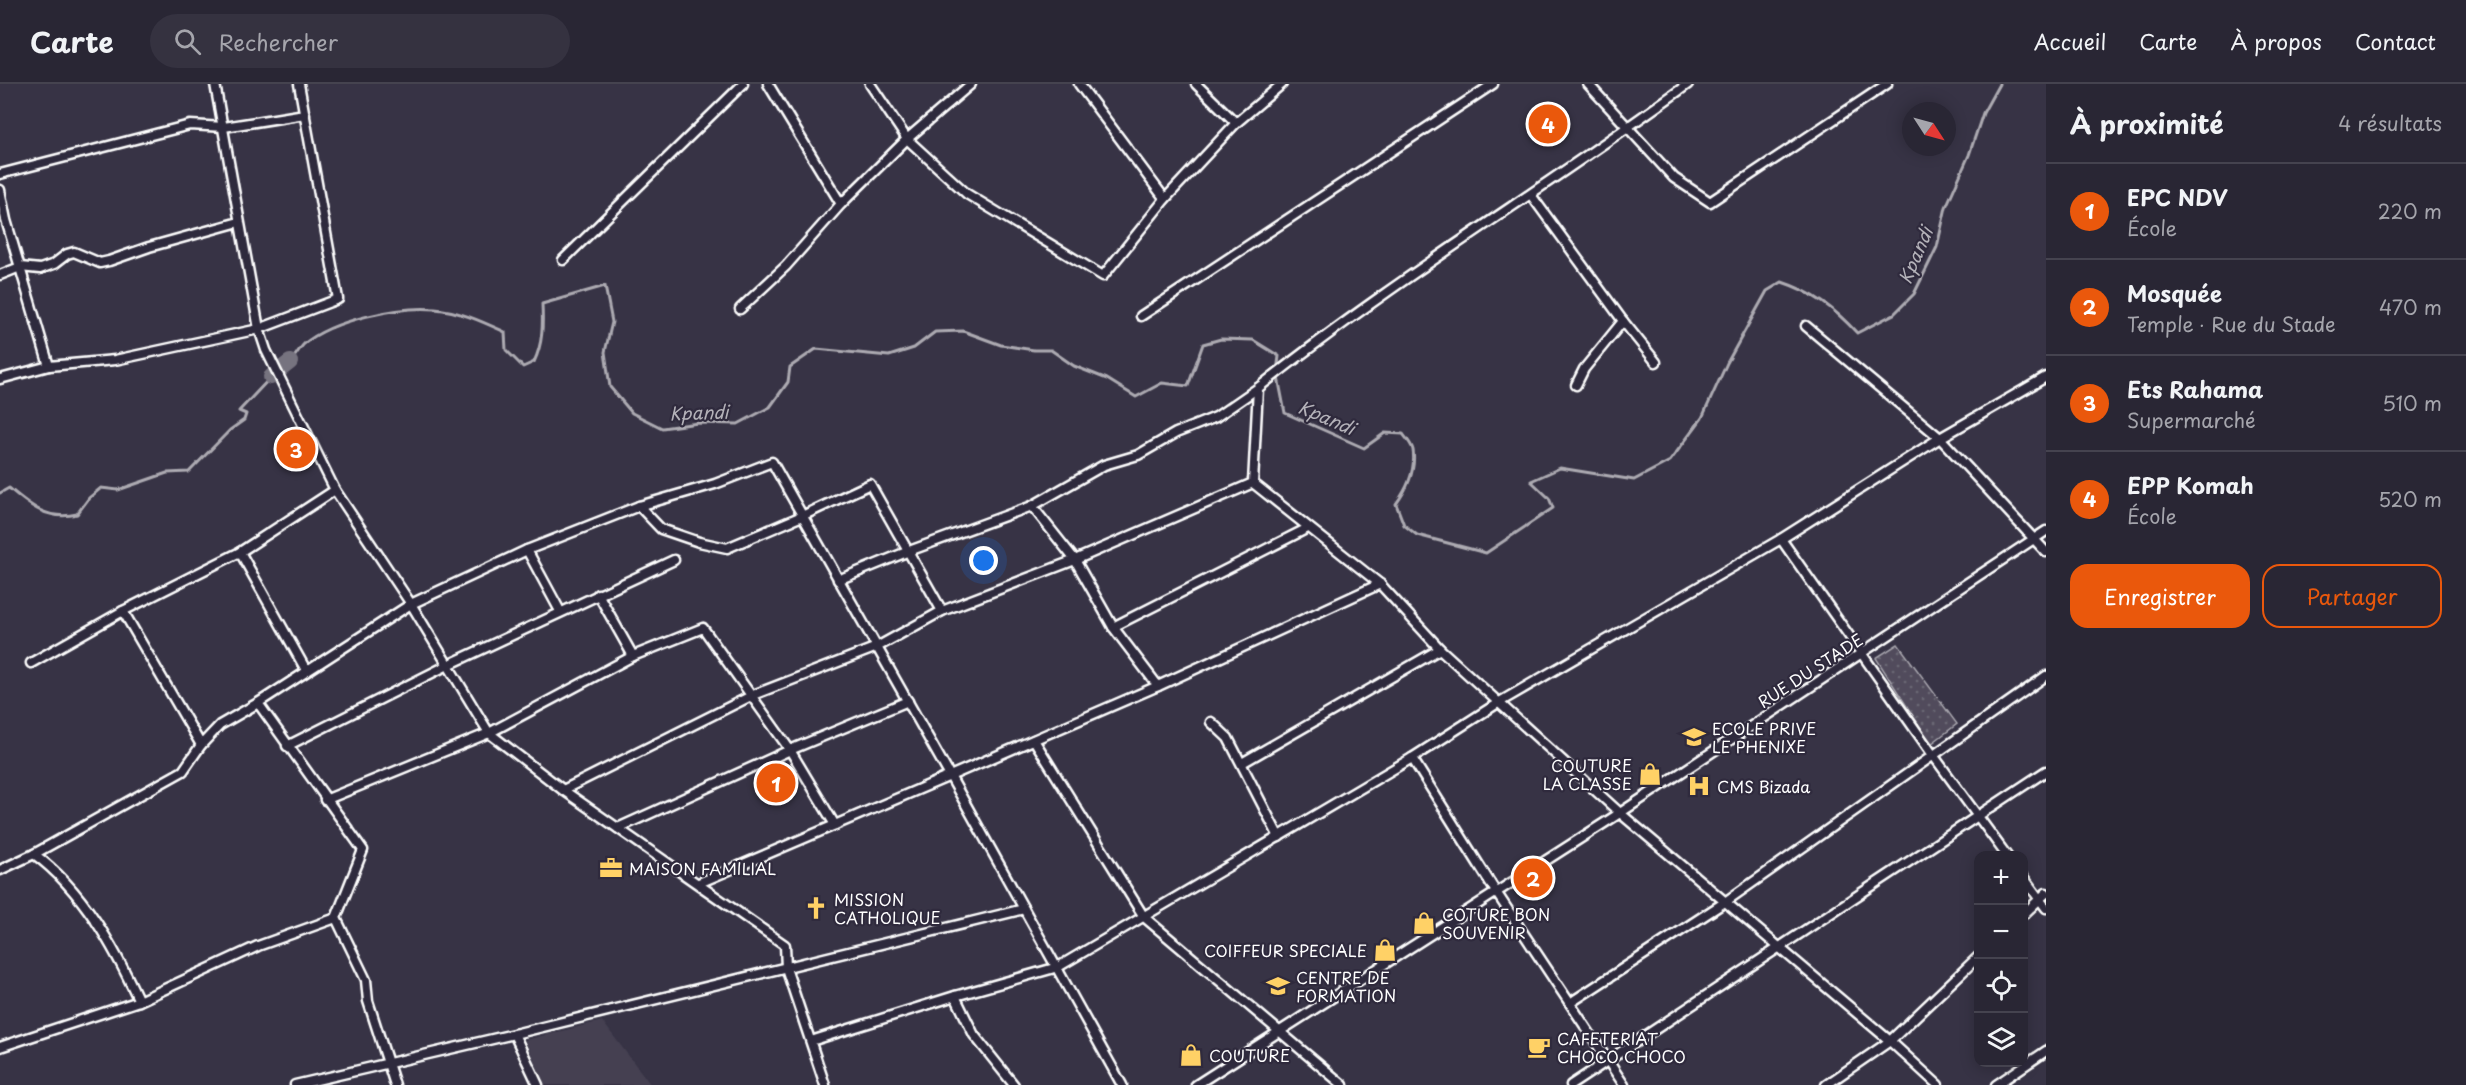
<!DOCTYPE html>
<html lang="fr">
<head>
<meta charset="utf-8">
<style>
  body { margin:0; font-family:"Playpen Sans",sans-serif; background:#353240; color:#f1f3f6 }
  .controls { position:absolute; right:18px; bottom:18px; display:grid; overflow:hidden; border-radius:12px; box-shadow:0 3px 15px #0003 }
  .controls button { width:54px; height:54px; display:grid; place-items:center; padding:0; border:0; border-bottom:2px solid #45434f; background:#292634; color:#f1f3f6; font:30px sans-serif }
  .compass { position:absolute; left:1902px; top:18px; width:54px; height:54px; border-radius:50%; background:#292634; box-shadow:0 3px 15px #0003; rotate:126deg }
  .you { position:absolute; left:984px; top:477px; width:21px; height:21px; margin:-15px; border:4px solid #fff; border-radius:50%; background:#1a73e8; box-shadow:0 0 0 9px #1a73e833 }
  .badge { display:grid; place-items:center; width:39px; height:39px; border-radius:50%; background:#ea580c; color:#fff; font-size:20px; font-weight:700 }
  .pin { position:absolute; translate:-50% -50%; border:3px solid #fff; box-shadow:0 2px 6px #0006 }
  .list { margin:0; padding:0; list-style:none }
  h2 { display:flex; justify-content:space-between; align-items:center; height:78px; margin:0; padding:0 24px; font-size:26px }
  h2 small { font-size:20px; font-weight:400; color:#a5a5ac }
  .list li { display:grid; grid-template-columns:39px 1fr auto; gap:18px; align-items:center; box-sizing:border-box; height:96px; padding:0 24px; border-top:2px solid #45434f }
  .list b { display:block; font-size:22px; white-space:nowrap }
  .list p { margin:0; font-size:20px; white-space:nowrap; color:#a5a5ac }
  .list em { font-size:20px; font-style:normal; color:#a5a5ac }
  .actions { display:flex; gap:12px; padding:18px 24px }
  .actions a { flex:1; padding:14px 0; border:2px solid #ea580c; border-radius:18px; text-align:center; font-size:21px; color:#ea580c }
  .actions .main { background:#ea580c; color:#fff }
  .icon { flex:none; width:33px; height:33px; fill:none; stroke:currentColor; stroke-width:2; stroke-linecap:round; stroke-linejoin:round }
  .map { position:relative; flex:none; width:2046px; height:1001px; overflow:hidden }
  header { display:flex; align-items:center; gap:36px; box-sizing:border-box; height:84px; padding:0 30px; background:#292634; border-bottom:2px solid #45434f }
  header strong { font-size:28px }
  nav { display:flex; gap:33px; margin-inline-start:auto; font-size:21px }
  .search { width:420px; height:54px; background:#353240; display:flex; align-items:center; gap:15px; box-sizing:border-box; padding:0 21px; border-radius:33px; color:#a5a5ac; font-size:22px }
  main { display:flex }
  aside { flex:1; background:#292634 }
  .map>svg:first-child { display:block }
  .built { fill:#444051 }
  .park { fill:url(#park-dots); stroke:#a8a6ae; stroke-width:1.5 }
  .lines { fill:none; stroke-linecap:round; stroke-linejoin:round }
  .stream { stroke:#adabb2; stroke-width:3 }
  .river { stroke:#76737f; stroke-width:16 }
  .street-casing { stroke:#fff; stroke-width:13 }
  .street { stroke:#2f2a3d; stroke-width:8 }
  .labels { text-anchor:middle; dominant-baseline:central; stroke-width:4.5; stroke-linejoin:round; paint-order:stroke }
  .street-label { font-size:16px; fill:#fff; stroke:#2f2a3d }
  .poi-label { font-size:16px; fill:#fff; stroke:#2f2a3d; text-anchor:start }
  .water-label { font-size:18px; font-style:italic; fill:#b4b2b9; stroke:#2f2a3d }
</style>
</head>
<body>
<header>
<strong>Carte</strong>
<div class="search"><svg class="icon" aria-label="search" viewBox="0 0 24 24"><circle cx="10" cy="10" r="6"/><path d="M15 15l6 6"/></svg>Rechercher</div>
<nav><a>Accueil</a><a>Carte</a><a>À propos</a><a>Contact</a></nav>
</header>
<main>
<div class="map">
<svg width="2046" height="1001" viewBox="0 0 2046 1001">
  <defs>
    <pattern id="park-dots" width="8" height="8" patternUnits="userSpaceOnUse" patternTransform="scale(1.5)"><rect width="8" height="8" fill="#514c5c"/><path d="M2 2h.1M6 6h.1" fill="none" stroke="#6b6774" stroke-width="1.8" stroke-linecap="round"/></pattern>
  </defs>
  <rect width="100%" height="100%" fill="#373345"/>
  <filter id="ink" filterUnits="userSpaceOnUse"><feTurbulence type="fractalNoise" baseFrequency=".0167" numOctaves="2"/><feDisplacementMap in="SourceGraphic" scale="12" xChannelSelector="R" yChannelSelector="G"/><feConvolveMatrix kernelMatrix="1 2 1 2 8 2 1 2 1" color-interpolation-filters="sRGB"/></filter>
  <g filter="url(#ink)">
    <polygon class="built" points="602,937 651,1001 545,1001 525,956"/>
    <polygon class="park" points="1898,560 1957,640 1931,660 1876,574"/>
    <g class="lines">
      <g class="stream">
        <path d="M290,278c5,-5 9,-13 14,-18 28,-24 95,-38 131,-35 25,2 48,13 70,23l1,18 17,17 11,-5c9,-19 9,-37 8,-58l63,-18 7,36 -7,30 5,35 22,26 30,15 36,-5 40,1 32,-17 18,-25 2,-15 26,-18 73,7 25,-8 21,-16 28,-1 38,14 33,5h17l23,16 33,13 29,18 26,-14 26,3 15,-42 18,-5 32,1 26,16 -2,16 8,41 79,35 21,-15 18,1c4,5 9,11 10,16 3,20 -6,39 -17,54l8,21 13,10 69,18 67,-45 -4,-10 -18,-17 29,-13 74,12 36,-19 32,-43 25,-55 40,-72 15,-9c31,10 53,27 75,51l37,-19 20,-20 23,-47 9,-40 23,-52 14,-42 16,-29"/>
        <path d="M0,409l9,-5c21,18 39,33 68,26l12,-16 12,-10 17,2 49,-17 22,-1 41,-42 14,-10 2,-6 -7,-3 32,-34"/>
      </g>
      <polyline class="river" points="271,293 290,278"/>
      <g class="street-casing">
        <g id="street">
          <polyline points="215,0 259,245 266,266 335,406 411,520 489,649 633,572 703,544 790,666 835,741"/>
          <polyline points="768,0 841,120"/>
          <polyline points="870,0 907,55 967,110 1103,192 1165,115 1236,39 1282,0"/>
          <polyline points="1079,0 1165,115"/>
          <polyline points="1196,0 1236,39"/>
          <polyline points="1588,0 1674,94 1710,118 1887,0"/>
          <polyline points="0,90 190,41 224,43 305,30"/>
          <polyline points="0,106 6,136 49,282 115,276 259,245 338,215 299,0"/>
          <polyline points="1531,111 1623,237 1656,278"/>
          <polyline points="563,176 743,0"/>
          <polyline points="0,191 20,183 40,185 54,180 67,170 74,168 100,179 109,177 149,163 239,138"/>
          <polyline points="740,225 786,182 841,120 907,55 971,0"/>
          <polyline points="1141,232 1493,0"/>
          <polyline points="1806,242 1940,354 2046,468"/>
          <polyline points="0,295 49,282"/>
          <polyline points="1576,301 1584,285 1623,237"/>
          <polyline points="1253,399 1380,500 1440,565 1620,729 1890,957 1938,1001"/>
          <path d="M1253,399l5,-95c137,-109 288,-200 430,-304"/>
          <polyline points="639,422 661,445 699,458 727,464 802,432 870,400 942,527"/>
          <polyline points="1032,422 1075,476 1113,543 1158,602"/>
          <polyline points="1781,455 1940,354 2046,293"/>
          <polyline points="527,466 560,527"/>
          <polyline points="240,468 306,586"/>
          <polyline points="838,496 909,467 1032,422 1104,381 1138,371 1176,349 1216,333 1258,304"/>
          <polyline points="598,510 633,572"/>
          <polyline points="123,527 201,661"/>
          <polyline points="1113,543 1308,444"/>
          <polyline points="31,579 123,527 240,468 335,406"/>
          <polyline points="1211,638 1228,654 1279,753"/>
          <polyline points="1034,656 1144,833 1343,1001"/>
          <polyline points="287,662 448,581 674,476"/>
          <polyline points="1412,674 1496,808 1624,1001"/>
          <polyline points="1242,679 1440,565"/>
          <polyline points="563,706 753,611 877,563 942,527 1075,476 1253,399"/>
          <polyline points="325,716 489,649 563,706 785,861 786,884 825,1001"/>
          <polyline points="618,744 790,666 908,617"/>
          <path d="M34,770c49,36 80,93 105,147"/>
          <polyline points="0,786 34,770 183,687 201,661 220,641 258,619"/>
          <polyline points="2024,794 2046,824"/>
          <polyline points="2024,830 2046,809"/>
          <polyline points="955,912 974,951 1014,1001"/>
          <polyline points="1570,919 1725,818 2046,592"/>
          <polyline points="514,950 538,1001"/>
          <polyline points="811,957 955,912 1058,883 1412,674 1498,619 1781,455 1933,671 2007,772"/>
          <polyline points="0,963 139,917 258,862 336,834"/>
          <polyline points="295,1001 514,950 1024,825"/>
          <polyline points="395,1001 368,917 366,896 336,834 363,766 258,619 411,520 527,466 639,422 715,400 772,378 950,692 699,799"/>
          <polyline points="1122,1001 950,692 1158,602 1380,500"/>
          <polyline points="1196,1001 1620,729 2046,447"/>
          <polyline points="1571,1001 2046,687"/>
          <polyline points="1826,1001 1890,957 1978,873"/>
          <polyline points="1996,1001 2046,967"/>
        </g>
      </g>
      <use href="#street" class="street"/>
    </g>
  </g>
  <defs>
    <g id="school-bare" transform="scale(1.8)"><path d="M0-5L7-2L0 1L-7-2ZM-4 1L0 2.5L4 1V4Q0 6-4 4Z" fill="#ffd166" stroke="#2f2a3d" stroke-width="2.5" paint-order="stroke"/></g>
    <g id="shop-bare" transform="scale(1.8)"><path d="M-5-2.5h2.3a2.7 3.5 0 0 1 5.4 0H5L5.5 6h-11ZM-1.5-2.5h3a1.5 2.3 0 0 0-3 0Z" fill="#ffd166" stroke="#2f2a3d" stroke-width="2.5" paint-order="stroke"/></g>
    <g id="hospital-bare" transform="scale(1.8)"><path d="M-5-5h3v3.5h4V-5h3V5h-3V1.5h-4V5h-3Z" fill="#ffd166" stroke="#2f2a3d" stroke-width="2.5" paint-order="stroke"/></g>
    <g id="office-bare" transform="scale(1.8)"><path d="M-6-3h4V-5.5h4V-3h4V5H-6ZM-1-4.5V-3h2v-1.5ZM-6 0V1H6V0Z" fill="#ffd166" stroke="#2f2a3d" stroke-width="2.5" paint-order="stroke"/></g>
    <g id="church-bare" transform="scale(1.8)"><path d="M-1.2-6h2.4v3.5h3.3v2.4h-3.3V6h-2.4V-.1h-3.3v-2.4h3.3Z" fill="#ffd166" stroke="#2f2a3d" stroke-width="2.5" paint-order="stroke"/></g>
    <g id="university-bare" transform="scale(1.8)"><path d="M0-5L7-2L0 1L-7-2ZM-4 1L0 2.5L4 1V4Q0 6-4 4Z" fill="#ffd166" stroke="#2f2a3d" stroke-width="2.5" paint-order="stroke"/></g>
    <g id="cafe-bare" transform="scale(1.8)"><path d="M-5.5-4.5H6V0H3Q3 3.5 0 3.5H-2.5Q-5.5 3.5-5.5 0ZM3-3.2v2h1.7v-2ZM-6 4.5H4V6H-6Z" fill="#ffd166" stroke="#2f2a3d" stroke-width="2.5" paint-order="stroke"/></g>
  </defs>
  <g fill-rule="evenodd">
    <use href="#school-bare" x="1694" y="653"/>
    <use href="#shop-bare" x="1650" y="690"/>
    <use href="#hospital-bare" x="1699" y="702"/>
    <use href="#office-bare" x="611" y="784"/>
    <use href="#church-bare" x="816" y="824"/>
    <use href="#shop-bare" x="1424" y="839"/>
    <use href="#shop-bare" x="1385" y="866"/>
    <use href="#university-bare" x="1278" y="902"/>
    <use href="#cafe-bare" x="1539" y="963"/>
    <use href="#shop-bare" x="1191" y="971"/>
  </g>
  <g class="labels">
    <g class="street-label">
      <text transform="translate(1810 586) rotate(-33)">RUE DU STADE</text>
    </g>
    <g class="poi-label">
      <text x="1712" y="644">ECOLE PRIVE<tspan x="1712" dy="18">LE PHENIXE</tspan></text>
      <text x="1632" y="681" text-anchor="end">COUTURE<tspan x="1632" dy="18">LA CLASSE</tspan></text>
      <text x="1717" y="702">CMS Bizada</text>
      <text x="629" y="784">MAISON FAMILIAL</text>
      <text x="834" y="815">MISSION<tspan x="834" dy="18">CATHOLIQUE</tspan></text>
      <text x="1442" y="830">COTURE BON<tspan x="1442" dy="18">SOUVENIR</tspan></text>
      <text x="1367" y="866" text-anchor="end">COIFFEUR SPECIALE</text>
      <text x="1296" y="893">CENTRE DE<tspan x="1296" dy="18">FORMATION</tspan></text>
      <text x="1557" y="954">CAFETERIAT<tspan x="1557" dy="18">CHOCO CHOCO</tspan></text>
      <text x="1209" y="971">COUTURE</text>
    </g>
    <g class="water-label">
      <text transform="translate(1915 171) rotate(-67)">Kpandi</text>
      <text transform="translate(699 328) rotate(-2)">Kpandi</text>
      <text transform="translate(1327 333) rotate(23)">Kpandi</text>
    </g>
  </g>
</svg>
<div class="controls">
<button>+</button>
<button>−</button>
<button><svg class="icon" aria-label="locate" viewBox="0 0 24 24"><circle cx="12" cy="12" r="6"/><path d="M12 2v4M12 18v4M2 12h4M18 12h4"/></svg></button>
<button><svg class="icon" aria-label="layers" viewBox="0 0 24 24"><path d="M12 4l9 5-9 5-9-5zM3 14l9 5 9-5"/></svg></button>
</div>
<svg class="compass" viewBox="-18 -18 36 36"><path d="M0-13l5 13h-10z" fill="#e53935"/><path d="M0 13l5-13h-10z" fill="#a5a5ac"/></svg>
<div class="you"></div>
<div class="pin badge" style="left:776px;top:699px">1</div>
<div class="pin badge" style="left:1533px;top:794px">2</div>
<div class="pin badge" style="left:296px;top:365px">3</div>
<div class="pin badge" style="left:1548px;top:40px">4</div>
</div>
<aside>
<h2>À proximité<small>4 résultats</small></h2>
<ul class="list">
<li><span class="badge">1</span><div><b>EPC NDV</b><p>École</p></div><em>220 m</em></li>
<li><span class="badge">2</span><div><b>Mosquée</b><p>Temple · Rue du Stade</p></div><em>470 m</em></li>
<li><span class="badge">3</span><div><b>Ets Rahama</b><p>Supermarché</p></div><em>510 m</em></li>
<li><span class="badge">4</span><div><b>EPP Komah</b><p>École</p></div><em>520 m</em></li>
</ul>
<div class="actions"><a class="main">Enregistrer</a><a>Partager</a></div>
</aside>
</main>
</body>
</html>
